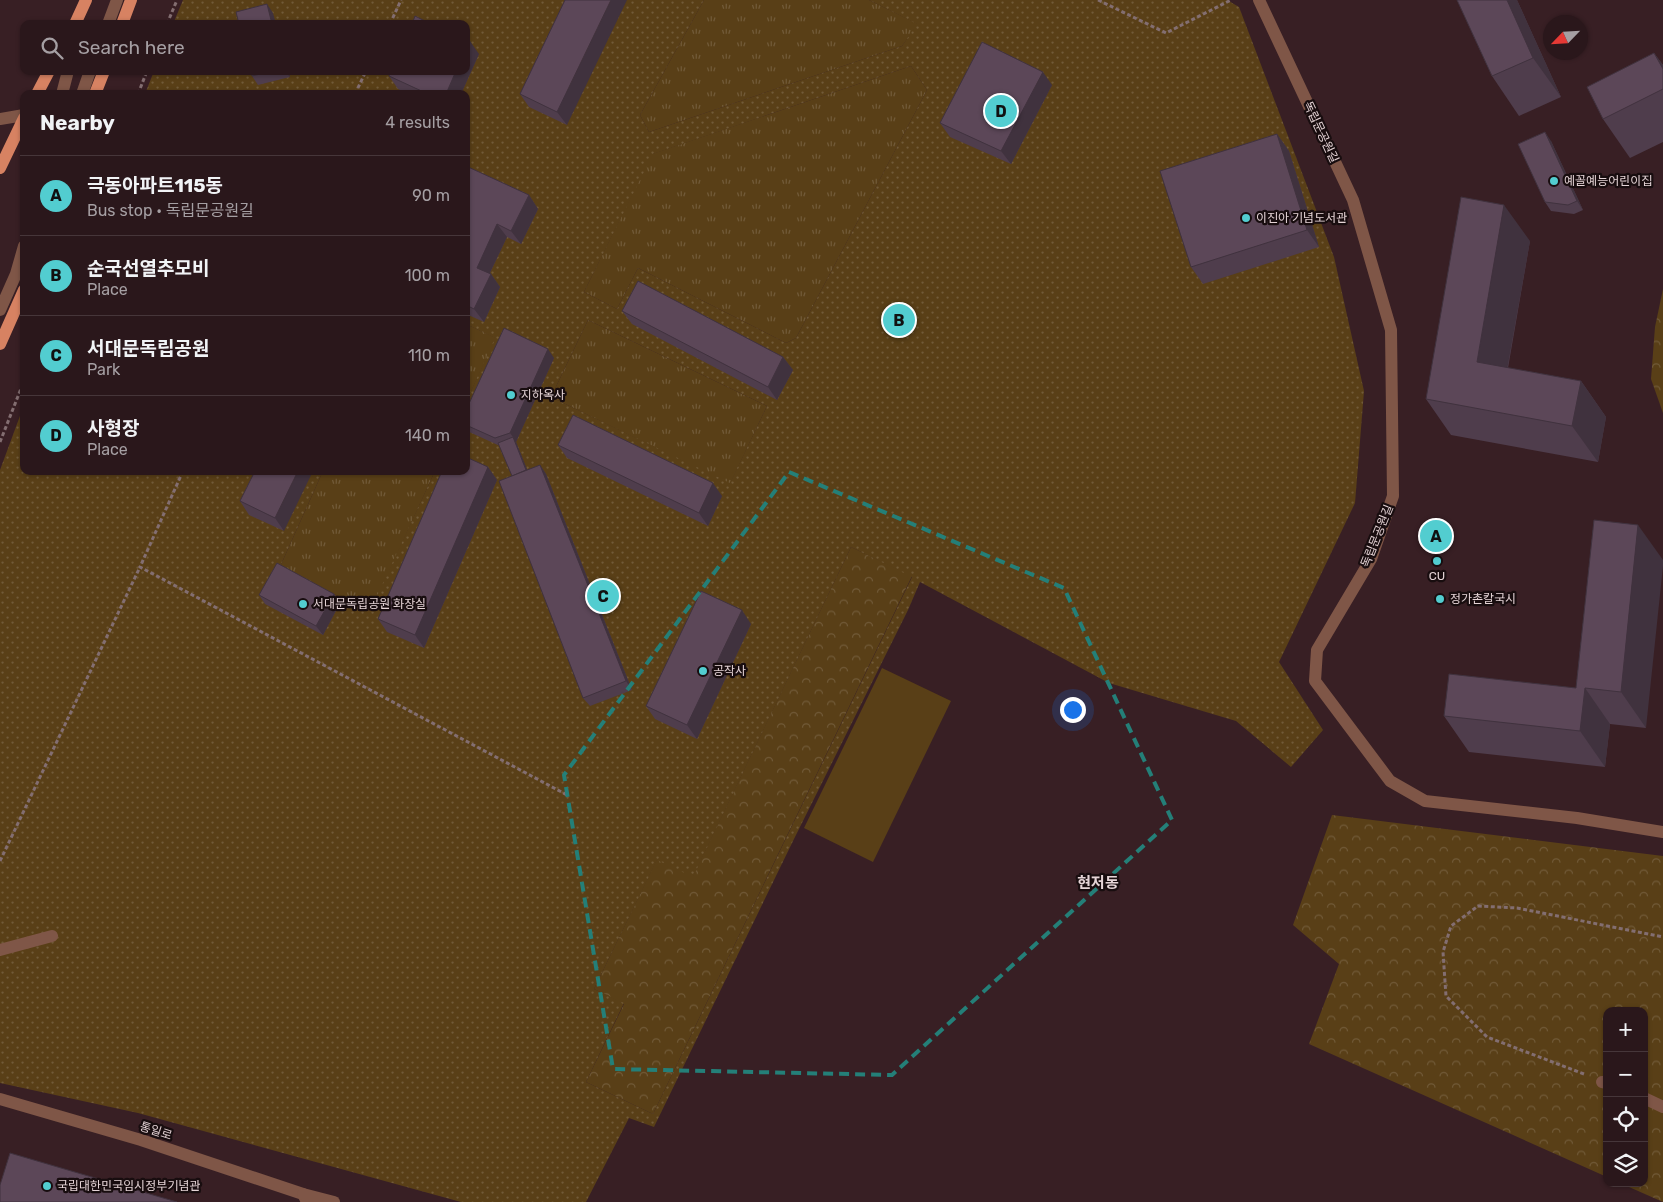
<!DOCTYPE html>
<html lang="en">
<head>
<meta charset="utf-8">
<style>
  body { margin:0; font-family:Rubik,"Noto Sans KR",sans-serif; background:#322024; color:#f1f3f6 }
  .controls { position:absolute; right:15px; bottom:15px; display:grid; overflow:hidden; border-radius:10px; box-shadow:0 1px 4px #0004 }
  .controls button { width:45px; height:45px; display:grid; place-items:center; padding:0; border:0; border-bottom:1px solid #46363a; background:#2a171b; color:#f1f3f6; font:25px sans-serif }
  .compass { position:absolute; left:1543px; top:15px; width:45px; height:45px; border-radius:50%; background:#2a171b; box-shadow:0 1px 4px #0004; rotate:245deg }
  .you { position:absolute; left:1072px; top:709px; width:18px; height:18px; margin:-12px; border:4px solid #fff; border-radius:50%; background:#1a73e8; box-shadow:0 0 0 8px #1a73e833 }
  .badge { display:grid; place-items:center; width:32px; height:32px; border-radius:50%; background:#52cdd0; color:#111; font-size:16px; font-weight:700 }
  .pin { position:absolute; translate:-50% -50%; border:2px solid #fff; box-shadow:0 1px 5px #0006 }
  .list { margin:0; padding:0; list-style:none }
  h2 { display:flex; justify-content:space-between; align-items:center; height:65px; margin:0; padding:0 20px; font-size:21px }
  h2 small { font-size:16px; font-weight:400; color:#a59fa3 }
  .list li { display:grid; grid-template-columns:32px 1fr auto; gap:15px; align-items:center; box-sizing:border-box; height:80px; padding:0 20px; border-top:1px solid #46363a }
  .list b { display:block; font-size:19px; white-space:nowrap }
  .list p { margin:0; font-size:16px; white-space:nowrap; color:#a59fa3 }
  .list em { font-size:16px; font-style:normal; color:#a59fa3 }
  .icon { flex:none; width:28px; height:28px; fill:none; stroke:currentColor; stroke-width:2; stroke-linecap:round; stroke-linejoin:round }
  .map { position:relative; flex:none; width:1663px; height:1202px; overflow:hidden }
  .search { position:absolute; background:#2a171b; box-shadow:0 1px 4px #0004; left:20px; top:20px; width:450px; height:55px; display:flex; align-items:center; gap:12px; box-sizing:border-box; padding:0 18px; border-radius:10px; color:#a59fa3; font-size:19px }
  .panel { position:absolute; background:#2a171b; box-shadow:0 1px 4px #0004; left:20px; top:90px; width:450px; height:385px; border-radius:10px }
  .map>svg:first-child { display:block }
  .grass { fill:url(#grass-tufts) }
  .forest { fill:url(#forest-crowns) }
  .park { fill:url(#park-dots); fill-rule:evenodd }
  .pitch { fill:#593f17 }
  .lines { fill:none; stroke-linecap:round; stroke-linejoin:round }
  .path { stroke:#836e71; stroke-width:3; stroke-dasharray:4 2.5; stroke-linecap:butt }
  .lane { stroke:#7f5647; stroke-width:12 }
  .street { stroke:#7f5647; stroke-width:12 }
  .primary { stroke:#d78262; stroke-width:12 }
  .wall { fill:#4f3d4c }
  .shaded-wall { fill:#40323e }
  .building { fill:#5c4758; stroke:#40323e }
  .marked { fill:none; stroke:#247f78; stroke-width:4; stroke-dasharray:10 6; stroke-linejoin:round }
  .poi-dot { fill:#52cdd0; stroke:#180d0f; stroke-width:2 }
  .labels { text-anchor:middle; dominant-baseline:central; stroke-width:4.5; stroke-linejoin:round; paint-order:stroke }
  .street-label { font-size:12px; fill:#e5d4d6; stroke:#180d0f }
  .poi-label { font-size:12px; fill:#e5d4d6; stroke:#180d0f; text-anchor:start }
  .quarter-label { font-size:15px; font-weight:bold; fill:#e5d4d6; stroke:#180d0f }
</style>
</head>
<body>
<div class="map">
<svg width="1663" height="1202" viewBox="0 0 1663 1202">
  <defs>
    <pattern id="grass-tufts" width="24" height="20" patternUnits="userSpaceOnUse" patternTransform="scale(1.25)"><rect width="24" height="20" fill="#593f17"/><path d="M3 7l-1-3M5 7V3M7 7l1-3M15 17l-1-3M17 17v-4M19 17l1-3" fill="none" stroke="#715a38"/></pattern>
    <pattern id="forest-crowns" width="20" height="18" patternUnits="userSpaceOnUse" patternTransform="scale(1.25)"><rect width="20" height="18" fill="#593f17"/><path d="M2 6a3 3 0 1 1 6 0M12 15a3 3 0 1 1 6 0" fill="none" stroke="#715a38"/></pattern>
    <pattern id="park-dots" width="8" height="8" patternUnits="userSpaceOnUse" patternTransform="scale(1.25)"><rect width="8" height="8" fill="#593f17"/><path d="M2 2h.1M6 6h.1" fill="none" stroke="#715a38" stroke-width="1.8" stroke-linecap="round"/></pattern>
  </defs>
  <rect width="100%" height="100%" fill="#381f24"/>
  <g class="grass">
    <polygon points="704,0 869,0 918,24 902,46 649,132 640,115"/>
    <polygon points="911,66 927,90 796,338 786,343 638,268 617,309 584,292 652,154"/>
    <polygon points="588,320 767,406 730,484 551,397"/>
    <polygon points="466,324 496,338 466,402"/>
    <polygon points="323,471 435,471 371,611 279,569"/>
  </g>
  <g class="forest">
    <polygon points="1663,289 1663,413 1651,379 1655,327"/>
    <polygon points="851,547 912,576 653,1114 586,1082 624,1004 594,989 657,859 693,876"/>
    <polygon points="1332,815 1663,856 1663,1202 1620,1183 1644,1183 1644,1011 1607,1011 1607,1177 1309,1044 1339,964 1293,925"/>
  </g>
  <path class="park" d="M183,0h521l-64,115 9,17 253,-86 15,-22 -48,-24h358l12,7 95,250 30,134 -9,112 -76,159 44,68 -32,37 -55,-46 -127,-38 -189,-101 -12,28 -115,231 -139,286 -25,-9 -43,84h-125l-323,-89 -138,-30v-613l24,-65v66h299l-44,98 91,42 65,-140h31v-69l29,-64 -29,-14v-230h-321l9,-23h312v-47h-293zM911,66l16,24 -131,248 -10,5 -148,-75 -21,41 -33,-17 69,-138zM588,320l179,86 -37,77 -179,-86zM851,547l61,30 -259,537 -67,-32 38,-79 -30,-14 63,-129 36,17z"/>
  <polygon class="pitch" points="882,668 951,701 873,862 804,828"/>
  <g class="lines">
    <g class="path">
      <polyline points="1098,0 1166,33 1231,0"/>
      <polyline points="167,24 177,0"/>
      <polyline points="390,24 401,0"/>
      <polyline points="138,94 147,71"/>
      <polyline points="355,94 366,71"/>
      <polyline points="0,442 24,381"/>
      <polyline points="183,471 140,567 569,796"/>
      <polyline points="0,861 140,567"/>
      <polyline points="1584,1074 1487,1037 1446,996 1443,952 1451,926 1478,906 1517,908 1663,937"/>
    </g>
    <g class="lane">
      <polyline points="108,24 117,0"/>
      <polyline points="62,94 68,71"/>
      <polyline points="82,94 90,71"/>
      <polyline points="0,310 16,274 24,246"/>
      <polyline points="0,950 52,936"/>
    </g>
    <g class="street">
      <polyline points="1259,0 1353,200 1391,330 1393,496 1371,559 1317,650 1315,681 1390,781 1425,801 1577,818 1663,832"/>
      <polyline points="0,119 24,115"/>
      <polyline points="1602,1082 1607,1083"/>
      <polyline points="1644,1098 1663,1107"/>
      <polyline points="0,1099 141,1140 303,1194 307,1202"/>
      <polyline points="303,1194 334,1202"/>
    </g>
    <g class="primary">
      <polyline points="75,24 86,0"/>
      <polyline points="122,24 131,0"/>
      <polyline points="37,94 49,71"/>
      <polyline points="95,94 104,71"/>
      <polyline points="0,168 24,118"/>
      <polyline points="0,344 24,290"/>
    </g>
  </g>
  <g class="wall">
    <polygon points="565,0 567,125 529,107 520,94"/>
    <polygon points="1457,0 1517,0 1561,97 1519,116 1492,76"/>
    <polygon points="1654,53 1663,65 1663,142 1630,158 1603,119"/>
    <polygon points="479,54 461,94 409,94 398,89 389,76"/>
    <polygon points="251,71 288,71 290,77 258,85 252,76"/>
    <polygon points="1052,85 1011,164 950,137 940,123"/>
    <polygon points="1277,134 1289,151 1319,247 1203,284 1191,267"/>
    <polygon points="1551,141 1583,210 1574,214 1551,211 1545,202"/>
    <polygon points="466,166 529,195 538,209 521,244 507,237 490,273 491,274 500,287 484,322 466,314"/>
    <polygon points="1530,241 1508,368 1581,381 1606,417 1598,462 1451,435 1426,399"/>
    <polygon points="622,311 783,357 793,370 777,400 632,324"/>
    <polygon points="554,358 516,442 527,470 540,465 546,474 632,690 590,706 583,698 512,476 500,446 467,431 466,430 466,410"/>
    <polygon points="558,445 722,496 708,526 567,458"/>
    <polygon points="488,467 497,480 424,648 387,632 378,619"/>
    <polygon points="255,471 284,531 249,515 240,501"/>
    <polygon points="1594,520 1646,728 1610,724 1605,767 1469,752 1444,716 1576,688"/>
    <polygon points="334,594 340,603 323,635 265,604 259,595"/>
    <polygon points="751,624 697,739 655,719 646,706"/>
  </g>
  <g class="shaded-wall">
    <polygon points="611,0 627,0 567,125 557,112"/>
    <polygon points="1507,0 1517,0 1561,97 1533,58"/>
    <polygon points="267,4 273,13 276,24 272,24"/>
    <polygon points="470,41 479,54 461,94 446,94 456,71 466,71 466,49"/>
    <polygon points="1654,53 1663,65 1663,69"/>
    <polygon points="285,71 288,71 290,77"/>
    <polygon points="1043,72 1052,85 1011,164 1001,151"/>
    <polygon points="1545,132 1551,141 1583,210 1577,201"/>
    <polygon points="1277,134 1289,151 1319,247 1307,230"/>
    <polygon points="529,195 538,209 521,244 511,231"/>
    <polygon points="1504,205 1530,241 1502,398 1477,362"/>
    <polygon points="497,224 507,237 486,281 477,268"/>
    <polygon points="491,274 500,287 484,322 474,309"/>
    <polygon points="548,349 554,358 516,442 531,479 528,474 513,437 510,433"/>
    <polygon points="783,357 793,370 777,400 768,387"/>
    <polygon points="1581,381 1606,417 1598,462 1572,426"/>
    <polygon points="540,465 546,474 632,690 626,681"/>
    <polygon points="488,467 497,480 424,648 415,635"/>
    <polygon points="298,471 313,471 284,531 275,518"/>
    <polygon points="713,483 722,496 708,526 699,513"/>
    <polygon points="1638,525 1663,560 1663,566 1646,728 1621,692"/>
    <polygon points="334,594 340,603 323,635 316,626"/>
    <polygon points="742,610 751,624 697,739 687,725"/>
    <polygon points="1585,688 1610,724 1605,767 1580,731"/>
  </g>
  <g class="building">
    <polygon points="565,0 611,0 557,112 520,94"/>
    <polygon points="1457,0 1507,0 1533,58 1492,76"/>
    <polygon points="267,4 272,24 239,24 236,12"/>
    <polygon points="415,16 431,24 412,24"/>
    <polygon points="466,40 470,41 466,49"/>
    <polygon points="982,42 1043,72 1001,151 940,123"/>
    <polygon points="1654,53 1663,69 1663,89 1603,119 1587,87"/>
    <polygon points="251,71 272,71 252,76"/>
    <polygon points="390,71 456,71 446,94 428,94 389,76"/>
    <polygon points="1545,132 1577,201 1568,205 1545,202 1518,144"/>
    <polygon points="1277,134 1307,230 1191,267 1160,171"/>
    <polygon points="466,166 529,195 511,231 497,224 477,268 491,274 474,309 466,305"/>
    <polygon points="1461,197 1504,205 1477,362 1581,381 1572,426 1426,399"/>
    <polygon points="638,281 783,357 768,387 622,311"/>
    <polygon points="504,328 548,349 510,433 495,438 466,425 466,410"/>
    <polygon points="573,415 713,483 699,513 558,445"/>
    <polygon points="513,437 526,470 512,476 498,443"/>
    <polygon points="466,457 488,467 415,635 378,619 442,471 466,471"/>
    <polygon points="540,465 626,681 583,698 499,481"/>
    <polygon points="255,471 298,471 275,518 240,501"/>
    <polygon points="1594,520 1638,525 1621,692 1585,688 1580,731 1444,716 1449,674 1576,688"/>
    <polygon points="277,563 334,594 316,626 259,595"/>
    <polygon points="701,591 742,610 687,725 646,706"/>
    <polygon points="10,1153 177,1202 0,1202 0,1185"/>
  </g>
  <path class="marked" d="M789,472l275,116 108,232 -280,255 -279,-6 -49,-294z"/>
  <g class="poi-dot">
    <circle cx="1554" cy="181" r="5"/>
    <circle cx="1246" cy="218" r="5"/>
    <circle cx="511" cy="395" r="5"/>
    <circle cx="1437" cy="561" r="5"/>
    <circle cx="1440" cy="599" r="5"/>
    <circle cx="303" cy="604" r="5"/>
    <circle cx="703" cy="671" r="5"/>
    <circle cx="47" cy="1186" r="5"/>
  </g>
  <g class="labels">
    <g class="street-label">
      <text transform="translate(1321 132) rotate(65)">독립문공원길</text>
      <text transform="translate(1377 536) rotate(-68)">독립문공원길</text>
      <text transform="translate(156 1131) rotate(18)">통일로</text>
    </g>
    <g class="poi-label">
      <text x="1564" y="181">예꼴예능어린이집</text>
      <text x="1256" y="218">이진아 기념도서관</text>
      <text x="521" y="395">지하옥사</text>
      <text x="1437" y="576" text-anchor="middle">CU</text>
      <text x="1450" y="599">정가촌칼국시</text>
      <text x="313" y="604">서대문독립공원 화장실</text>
      <text x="713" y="671">공작사</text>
      <text x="57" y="1186">국립대한민국임시정부기념관</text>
    </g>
    <g class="quarter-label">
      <text x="1098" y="883">현저동</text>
    </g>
  </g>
</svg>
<div class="controls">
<button>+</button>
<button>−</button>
<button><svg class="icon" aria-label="locate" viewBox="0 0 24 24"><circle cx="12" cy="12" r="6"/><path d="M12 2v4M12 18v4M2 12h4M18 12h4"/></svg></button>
<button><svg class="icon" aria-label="layers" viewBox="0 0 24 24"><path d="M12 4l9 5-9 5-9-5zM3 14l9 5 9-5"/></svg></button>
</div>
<svg class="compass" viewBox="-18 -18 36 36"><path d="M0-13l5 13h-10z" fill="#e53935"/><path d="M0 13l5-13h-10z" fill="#a59fa3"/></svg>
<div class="you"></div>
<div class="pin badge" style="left:1436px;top:536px">A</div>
<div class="pin badge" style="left:899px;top:320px">B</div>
<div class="pin badge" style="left:603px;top:596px">C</div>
<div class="pin badge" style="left:1001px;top:111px">D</div>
<div class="search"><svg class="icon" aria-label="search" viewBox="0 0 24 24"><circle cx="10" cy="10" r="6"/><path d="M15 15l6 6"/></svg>Search here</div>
<section class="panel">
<h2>Nearby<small>4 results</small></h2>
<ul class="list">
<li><span class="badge">A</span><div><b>극동아파트115동</b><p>Bus stop · 독립문공원길</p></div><em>90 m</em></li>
<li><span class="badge">B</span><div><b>순국선열추모비</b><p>Place</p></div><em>100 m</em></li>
<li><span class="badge">C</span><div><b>서대문독립공원</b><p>Park</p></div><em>110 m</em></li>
<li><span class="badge">D</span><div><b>사형장</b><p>Place</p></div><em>140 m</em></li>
</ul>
</section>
</div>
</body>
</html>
